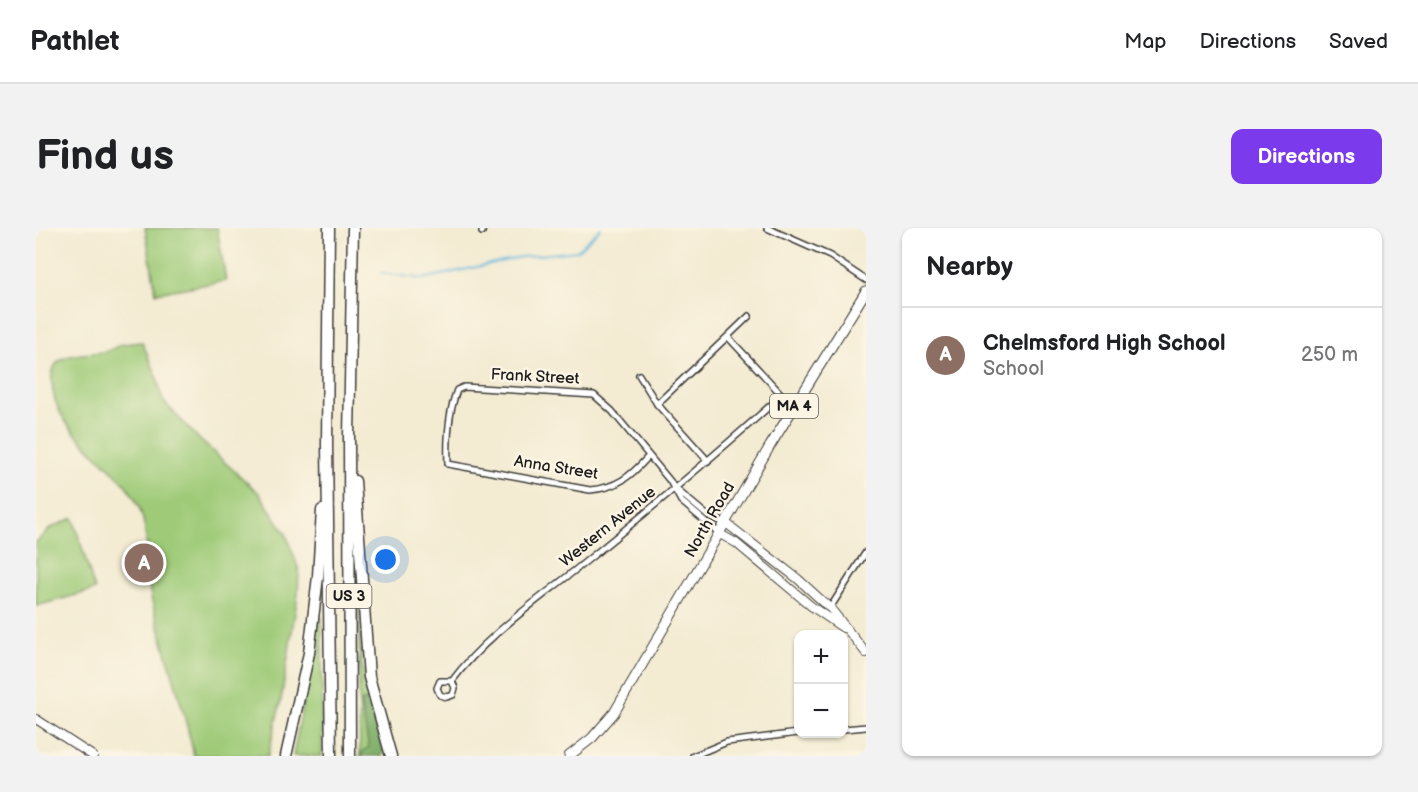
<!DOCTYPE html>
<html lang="en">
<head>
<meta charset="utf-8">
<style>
  body { margin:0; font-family:"Balsamiq Sans",sans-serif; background:#f2f2f2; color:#202124 }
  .controls { position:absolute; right:18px; bottom:18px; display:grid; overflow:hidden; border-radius:12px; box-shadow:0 2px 4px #0004 }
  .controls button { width:54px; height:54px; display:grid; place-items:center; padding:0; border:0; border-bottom:2px solid #e0e0e0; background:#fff; color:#202124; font:30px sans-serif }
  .you { position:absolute; left:350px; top:332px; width:21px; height:21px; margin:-15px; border:4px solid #fff; border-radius:50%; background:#1a73e8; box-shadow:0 0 0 9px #1a73e833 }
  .badge { display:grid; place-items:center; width:39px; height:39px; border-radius:50%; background:#7c3aed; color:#fff; font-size:20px; font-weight:700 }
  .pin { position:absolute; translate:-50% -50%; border:3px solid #fff; box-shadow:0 2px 6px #0006 }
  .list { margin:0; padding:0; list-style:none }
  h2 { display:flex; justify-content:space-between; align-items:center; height:78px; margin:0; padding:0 24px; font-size:26px }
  h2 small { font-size:20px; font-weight:400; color:#757577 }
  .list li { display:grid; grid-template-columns:39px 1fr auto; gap:18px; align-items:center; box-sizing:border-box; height:96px; padding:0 24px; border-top:2px solid #e0e0e0 }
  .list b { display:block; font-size:22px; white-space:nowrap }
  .list p { margin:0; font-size:20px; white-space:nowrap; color:#757577 }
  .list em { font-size:20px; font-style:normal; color:#757577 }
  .map { position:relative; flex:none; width:830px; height:528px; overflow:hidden; border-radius:12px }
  header { display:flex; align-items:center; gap:36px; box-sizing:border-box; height:84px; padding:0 30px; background:#fff; border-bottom:2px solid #e0e0e0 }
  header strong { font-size:28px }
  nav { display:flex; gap:33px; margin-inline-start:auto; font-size:21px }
  .intro { display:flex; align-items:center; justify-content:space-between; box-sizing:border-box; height:144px; padding:0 36px }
  h1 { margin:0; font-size:42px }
  .button { padding:15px 27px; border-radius:12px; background:#7c3aed; color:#fff; font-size:21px; font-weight:700 }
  main { display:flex; gap:36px; padding:0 36px }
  aside { flex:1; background:#fff; border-radius:12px; box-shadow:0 2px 4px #0004 }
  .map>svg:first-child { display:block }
  .green { fill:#9fcb78; stroke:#5e744a; stroke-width:1.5 }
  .forest { fill:#7faf68; stroke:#4e6642; stroke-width:1.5 }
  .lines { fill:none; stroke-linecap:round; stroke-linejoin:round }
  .stream { stroke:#61b5dd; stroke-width:2 }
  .street-casing { stroke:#3c3b37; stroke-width:8 }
  .secondary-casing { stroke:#3c3b37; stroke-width:10 }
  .primary-casing { stroke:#3c3b37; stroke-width:11 }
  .highway-casing { stroke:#3c3b37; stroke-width:13 }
  .street { stroke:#fff; stroke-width:5 }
  .secondary { stroke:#fff; stroke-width:8 }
  .primary { stroke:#fff; stroke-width:9 }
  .highway { stroke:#fff; stroke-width:10 }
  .labels { text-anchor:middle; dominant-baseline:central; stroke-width:5; stroke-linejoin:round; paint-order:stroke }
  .shield { fill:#fcf5e5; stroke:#5f5d58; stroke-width:1.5 }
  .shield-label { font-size:15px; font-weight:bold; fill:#1c1c1c }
  .street-label { font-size:16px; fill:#1c1c1c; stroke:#fcf5e5 }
</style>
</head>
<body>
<header>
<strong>Pathlet</strong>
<nav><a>Map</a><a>Directions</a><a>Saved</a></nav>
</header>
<div class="intro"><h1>Find us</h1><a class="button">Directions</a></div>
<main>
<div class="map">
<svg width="830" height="528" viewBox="0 0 830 528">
  <rect width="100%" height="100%" fill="#fcf5e5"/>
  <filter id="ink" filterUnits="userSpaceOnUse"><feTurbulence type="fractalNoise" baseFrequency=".0167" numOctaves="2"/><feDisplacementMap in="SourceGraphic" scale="12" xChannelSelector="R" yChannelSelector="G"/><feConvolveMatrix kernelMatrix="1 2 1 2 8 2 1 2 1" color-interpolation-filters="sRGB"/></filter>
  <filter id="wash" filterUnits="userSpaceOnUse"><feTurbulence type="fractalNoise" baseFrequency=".008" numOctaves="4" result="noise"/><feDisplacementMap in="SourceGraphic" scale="24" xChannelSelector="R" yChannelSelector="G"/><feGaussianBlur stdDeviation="1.35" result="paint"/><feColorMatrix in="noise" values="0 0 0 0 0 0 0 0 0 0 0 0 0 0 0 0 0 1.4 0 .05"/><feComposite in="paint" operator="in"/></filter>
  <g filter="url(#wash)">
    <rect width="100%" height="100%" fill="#f3ebd2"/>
    <g class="green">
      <polygon points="109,0 181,0 190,53 120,65"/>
      <path d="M106,114l14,32 7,27 38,40 58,52 27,41 13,36 -1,24 -17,106 -13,56h-74c-11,-54 -30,-105 -43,-159 -7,-31 1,-69 -16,-98 -23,-41 -86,-68 -83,-122 1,-27 34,-22 51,-25 6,0 12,-5 17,-7 7,-2 15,-2 22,-3z"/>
      <polygon points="37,290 59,362 0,378 0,314 15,300"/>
      <polygon points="322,350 326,434 332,472 325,474 333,519 326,528 324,528"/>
      <polygon points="283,389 286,390 286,528 257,528"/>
    </g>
    <polygon class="forest" points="332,472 348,524 346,528 326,528 325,525 333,519 324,474"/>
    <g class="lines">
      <polyline class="stream" points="345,45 387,51 485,29 541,23 565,0"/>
    </g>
  </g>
  <g filter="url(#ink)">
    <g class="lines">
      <g class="street-casing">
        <g id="street">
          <polyline points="731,0 794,28 830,52"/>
          <polyline points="446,4 447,0"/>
          <polyline points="603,147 621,176 672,233"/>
          <polyline points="621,176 713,88"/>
          <path d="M612,229c-17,19 -31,31 -58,33l-142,-26c-1,-25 0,-51 9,-74l7,-3 130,8 18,16 58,70 11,20 39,33"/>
          <polyline points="641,262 672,288 689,295"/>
          <polyline points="794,380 830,324"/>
          <path d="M416,453l3,7 -2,7 -6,2 -7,-2 -3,-7 3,-7h12c34,-46 88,-82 132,-118 68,-55 134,-110 198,-168l-54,-58"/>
          <polyline points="808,501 830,499"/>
          <polyline points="657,528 691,514 762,505"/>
        </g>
      </g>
      <g class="secondary-casing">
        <g id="secondary">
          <polyline points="690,295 762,351 795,381 830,425"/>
          <polyline points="684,306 700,315 775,378 807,400"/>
          <polyline points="0,491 57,528"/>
        </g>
      </g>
      <g class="primary-casing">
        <polyline id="primary" points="533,528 556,510 578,485 734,218 830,63"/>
      </g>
      <g class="highway-casing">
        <g id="highway">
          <polyline points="293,0 291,216 295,528"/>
          <polyline points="319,253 333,449 355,528"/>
          <polyline points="250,528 273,425 282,348 286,282"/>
          <polyline points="314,528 313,208 317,0"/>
        </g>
      </g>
      <use href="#street" class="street"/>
      <use href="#secondary" class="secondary"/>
      <use href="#primary" class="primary"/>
      <use href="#highway" class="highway"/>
    </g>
  </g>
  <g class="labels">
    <g class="shield">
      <rect x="734" y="166" width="48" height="24" rx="4.5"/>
      <rect x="290.5" y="356" width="45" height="24" rx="4.5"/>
    </g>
    <g class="shield-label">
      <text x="758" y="178">MA 4</text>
      <text x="313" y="368">US 3</text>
    </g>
    <g class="street-label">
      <text transform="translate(499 149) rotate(3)">Frank Street</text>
      <text transform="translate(520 240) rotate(9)">Anna Street</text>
      <text transform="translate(674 292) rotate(-60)">North Road</text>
      <text transform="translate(572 299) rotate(-39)">Western Avenue</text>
    </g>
  </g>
</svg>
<div class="controls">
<button>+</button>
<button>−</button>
</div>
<div class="you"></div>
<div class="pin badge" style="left:108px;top:335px;background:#8d6e63">A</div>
</div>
<aside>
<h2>Nearby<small></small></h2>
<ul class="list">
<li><span class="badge" style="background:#8d6e63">A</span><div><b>Chelmsford High School</b><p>School</p></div><em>250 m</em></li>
</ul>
</aside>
</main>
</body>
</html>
